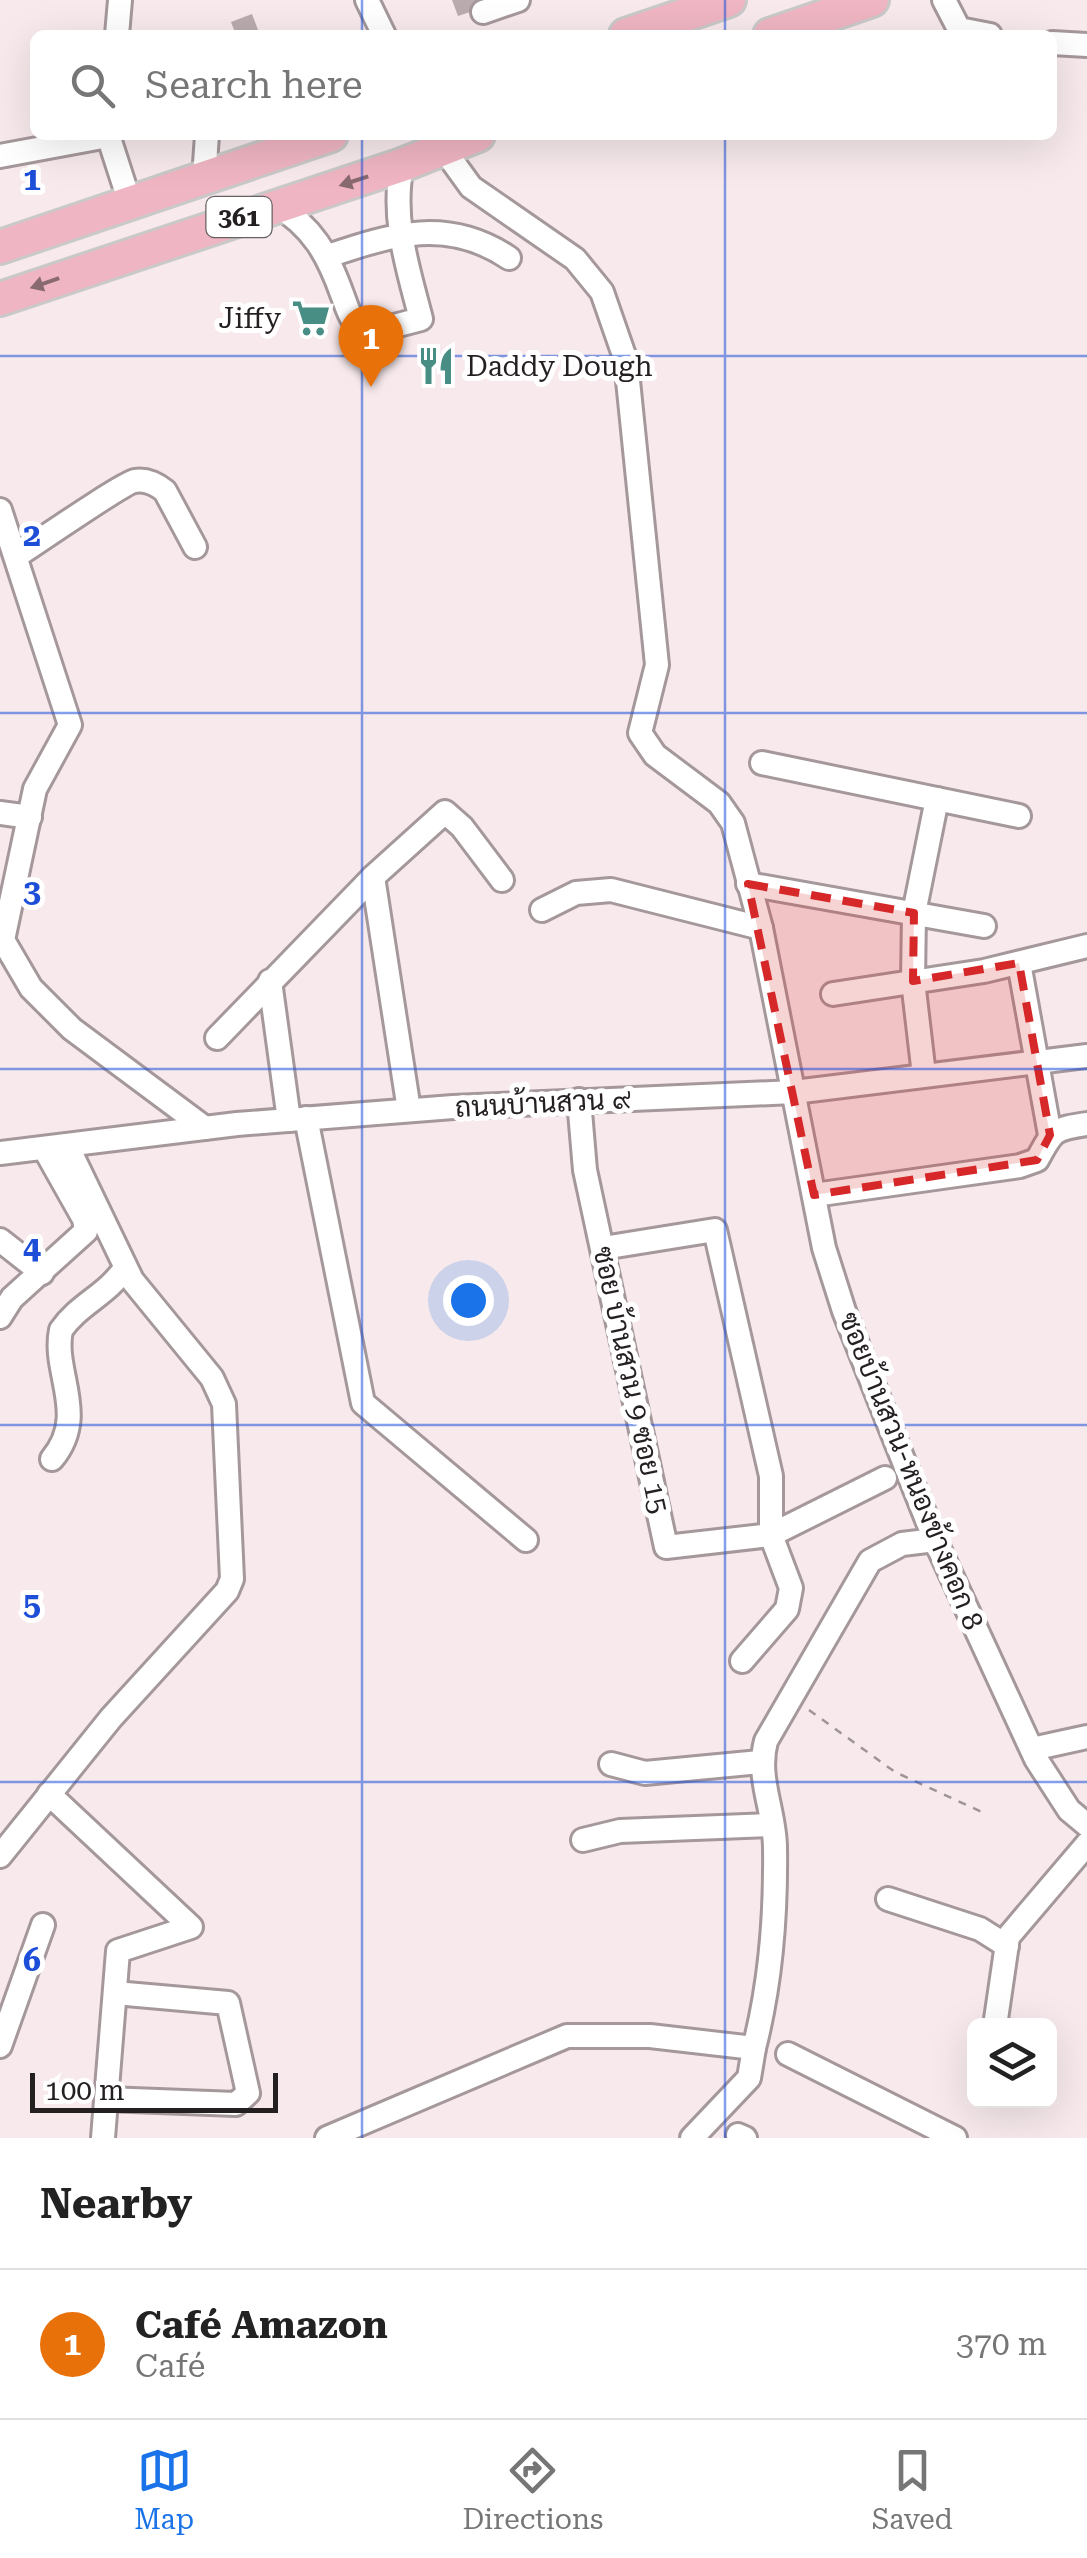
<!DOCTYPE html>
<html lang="en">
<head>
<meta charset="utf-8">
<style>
  body { margin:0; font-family:"Roboto Serif",Sarabun,serif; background:#f6f6f6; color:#222 }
  .controls { position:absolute; right:30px; bottom:30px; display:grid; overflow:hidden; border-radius:15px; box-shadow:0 10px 40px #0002 }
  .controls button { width:90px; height:90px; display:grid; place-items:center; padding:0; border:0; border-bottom:2px solid #e0e0e0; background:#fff; color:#222; font:50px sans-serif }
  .scale { position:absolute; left:30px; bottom:25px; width:248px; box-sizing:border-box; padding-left:10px; border:5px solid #241f20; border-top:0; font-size:28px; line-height:35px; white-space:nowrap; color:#241f20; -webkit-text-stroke:8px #fff; paint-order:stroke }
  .you { position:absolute; left:468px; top:1300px; width:35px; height:35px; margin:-25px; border:8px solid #fff; border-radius:50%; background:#1a73e8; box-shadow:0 0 0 15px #1a73e833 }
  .badge { display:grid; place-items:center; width:65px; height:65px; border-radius:50%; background:#1a73e8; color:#fff; font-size:32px; font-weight:700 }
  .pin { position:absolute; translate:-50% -82px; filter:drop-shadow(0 2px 5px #0008) }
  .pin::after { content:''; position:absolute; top:52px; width:35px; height:30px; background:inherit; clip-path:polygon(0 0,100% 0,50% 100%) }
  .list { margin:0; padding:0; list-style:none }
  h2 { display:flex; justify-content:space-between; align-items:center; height:130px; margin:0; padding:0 40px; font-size:42px }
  h2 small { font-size:32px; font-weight:400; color:#767676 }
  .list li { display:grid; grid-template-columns:65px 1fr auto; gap:30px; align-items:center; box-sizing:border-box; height:150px; padding:0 40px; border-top:2px solid #e0e0e0 }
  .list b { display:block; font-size:38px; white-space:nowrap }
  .list p { margin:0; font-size:32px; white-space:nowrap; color:#767676 }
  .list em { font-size:32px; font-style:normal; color:#767676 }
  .icon { flex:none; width:55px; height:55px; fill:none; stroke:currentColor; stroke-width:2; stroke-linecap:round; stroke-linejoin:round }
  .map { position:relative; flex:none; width:1087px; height:2138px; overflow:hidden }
  .search { position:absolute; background:#fff; box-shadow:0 10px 40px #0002; left:30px; right:30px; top:30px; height:110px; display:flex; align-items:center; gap:25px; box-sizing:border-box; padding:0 35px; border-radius:15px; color:#767676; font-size:38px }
  .sheet { height:280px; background:#fff }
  nav { display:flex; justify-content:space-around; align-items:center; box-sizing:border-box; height:140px; border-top:2px solid #e0e0e0; background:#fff; font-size:28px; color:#767676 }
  nav a { display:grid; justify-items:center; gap:5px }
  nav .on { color:#1a73e8 }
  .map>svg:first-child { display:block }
  .building { fill:#b9abae }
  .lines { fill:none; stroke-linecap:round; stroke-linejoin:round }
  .minor-casing { stroke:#a5989b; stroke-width:28 }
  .highway-casing { stroke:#cac9c9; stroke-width:38 }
  .path { stroke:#9e9496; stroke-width:2.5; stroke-dasharray:8 8; stroke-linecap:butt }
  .minor { stroke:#fff; stroke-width:22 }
  .highway { stroke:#efb5c2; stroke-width:32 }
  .oneway { fill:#8a6a71 }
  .marked { fill:#d62828; fill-opacity:0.2; stroke:#d62828; stroke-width:8; stroke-dasharray:20 12; stroke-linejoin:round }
  .grid { fill:none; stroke:#1d4ed8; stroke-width:2.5; stroke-opacity:0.55 }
  .labels { text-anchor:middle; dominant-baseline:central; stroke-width:10; stroke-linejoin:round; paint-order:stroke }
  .shield { fill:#fff; stroke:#666263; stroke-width:2.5 }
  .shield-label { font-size:25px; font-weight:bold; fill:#241f20 }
  .poi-label { font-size:28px; fill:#241f20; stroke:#fff; text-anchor:end }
  .street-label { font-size:28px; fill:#241f20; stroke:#fff }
  .grid-label { font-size:32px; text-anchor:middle; font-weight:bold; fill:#1d4ed8; stroke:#fff; stroke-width:10; stroke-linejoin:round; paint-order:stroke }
</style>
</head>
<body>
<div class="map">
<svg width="1087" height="2138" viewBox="0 0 1087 2138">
  <rect width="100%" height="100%" fill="#f8eaec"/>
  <g class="building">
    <polygon points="452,0 502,0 503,1 458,16"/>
    <polygon points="252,14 260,35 236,35 231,22"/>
  </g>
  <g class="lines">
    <g class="minor-casing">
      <g id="minor">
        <polyline points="367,0 384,35"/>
        <polyline points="944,0 959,29 990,35"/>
        <polyline points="483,12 518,0"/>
        <polyline points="117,35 120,0"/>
        <polyline points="1052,43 1087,45"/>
        <polyline points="108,135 130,203"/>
        <polyline points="442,147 471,187 575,259 602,292 626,361 657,665 640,733 655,755 719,803 733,823 761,928 824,1248 844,1311 935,1540 1036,1759 1069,1810 1087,1825"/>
        <polyline points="0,156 108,136"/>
        <polyline points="204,178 207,135"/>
        <path d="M276,205c37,22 52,50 66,89 5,13 8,26 19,35l18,1 42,-11c-13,-51 -30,-100 -19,-154"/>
        <path d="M328,256c65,-22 120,-39 181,2"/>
        <polyline points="0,510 70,725 35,789 3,940 31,988 72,1029 205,1128"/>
        <path d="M18,555c17,-11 107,-73 117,-74 11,-2 21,3 30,10l30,56"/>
        <polyline points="762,763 1019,816"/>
        <polyline points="0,813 30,817"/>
        <polyline points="373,877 445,812 462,827 502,880"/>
        <polyline points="748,884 984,926"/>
        <polyline points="542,910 576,893 611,890 761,928"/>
        <polyline points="1019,963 1050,1135"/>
        <polyline points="270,981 289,1120"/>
        <polyline points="833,994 984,971 1087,946"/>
        <polyline points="217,1038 373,877 409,1110"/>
        <polyline points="924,1075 913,981 914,913 937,799"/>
        <polyline points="579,1100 585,1170 666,1547 771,1535 885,1478"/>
        <polyline points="306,1118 363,1403 526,1540"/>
        <polyline points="0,1153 237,1124 453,1107 794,1092 1087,1056"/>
        <path d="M814,1195l206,-29 17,-6c16,-29 15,-31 50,-36"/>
        <polyline points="0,1240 42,1273"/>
        <polyline points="603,1248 715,1230 771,1476 771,1535 791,1588 787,1609 742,1661"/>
        <polyline points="0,1317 12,1298 86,1231 84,1219 44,1148"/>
        <path d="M52,1459c37,-44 0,-86 9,-129 18,-26 46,-35 64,-62"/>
        <polyline points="1032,1749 1087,1737"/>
        <polyline points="611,1764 645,1773 760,1762"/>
        <polyline points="49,1794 191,1927 118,1951 103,2138"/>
        <polyline points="583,1840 620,1831 772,1825"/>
        <polyline points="0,1856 111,1718 227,1591 232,1579 224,1404 212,1378 132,1280 67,1145"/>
        <polyline points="888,1899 980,1929 1007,1946"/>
        <polyline points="995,2026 1008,1937 1087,1844"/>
        <polyline points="0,2046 43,1925"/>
        <path d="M754,2048c17,-66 22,-132 21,-200 0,-37 -19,-70 -9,-107l104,-180 32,-17 33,-4"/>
        <polyline points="788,2054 955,2138"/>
        <polyline points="106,2099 236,2104 248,2093 228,2003 115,1993"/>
        <polyline points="738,2135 745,2138"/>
        <polyline points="327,2138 567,2036 650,2036 754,2048 749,2078 692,2138"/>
      </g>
    </g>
    <g class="highway-casing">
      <g id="highway">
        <polyline points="626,35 729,0"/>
        <polyline points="770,35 872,0"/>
        <polyline points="0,247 331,135"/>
        <polyline points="0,299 402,165 478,135"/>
      </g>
    </g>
    <polyline class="path" points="809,1710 895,1772 984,1813"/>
    <use href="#minor" class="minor"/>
    <use href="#highway" class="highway"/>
  </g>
  <defs><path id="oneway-solid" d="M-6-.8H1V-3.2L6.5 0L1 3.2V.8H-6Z" transform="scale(2.5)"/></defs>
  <g class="oneway">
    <use href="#oneway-solid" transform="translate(354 181) rotate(162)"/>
    <use href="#oneway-solid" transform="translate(45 283) rotate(161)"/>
  </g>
  <path class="marked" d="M748,884l166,29 -1,68 106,-18 31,172 -13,25 -223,35z"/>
  <path class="grid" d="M362,0v35M725,0v35M362,135v2003M725,135v2003M0,356h1087M0,713h1087M0,1069h1087M0,1425h1087M0,1782h1087"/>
  <defs>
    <g id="supermarket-bare" transform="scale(3)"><path d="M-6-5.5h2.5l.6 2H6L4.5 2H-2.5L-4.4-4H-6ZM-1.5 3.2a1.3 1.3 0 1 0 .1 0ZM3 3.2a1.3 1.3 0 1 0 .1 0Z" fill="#498e85" stroke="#fff" stroke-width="2.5" paint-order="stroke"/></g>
    <g id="restaurant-bare" transform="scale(3)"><path d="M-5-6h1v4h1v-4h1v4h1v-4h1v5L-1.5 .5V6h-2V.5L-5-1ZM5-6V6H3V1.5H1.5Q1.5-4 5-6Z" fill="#498e85" stroke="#fff" stroke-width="2.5" paint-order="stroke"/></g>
  </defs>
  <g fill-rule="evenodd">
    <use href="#supermarket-bare" x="311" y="318"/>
    <use href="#restaurant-bare" x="436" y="366"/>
  </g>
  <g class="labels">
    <rect class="shield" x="206.5" y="197" width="65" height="40" rx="8"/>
    <g class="shield-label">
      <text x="239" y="217">361</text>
    </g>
    <g class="poi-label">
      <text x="281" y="318">Jiffy</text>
      <text x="466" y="366" text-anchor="start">Daddy Dough</text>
    </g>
    <g class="street-label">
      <text transform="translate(543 1103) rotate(-3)">ถนนบ้านสวน ๙</text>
      <text transform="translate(631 1380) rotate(78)">ซอย บ้านสวน 9 ซอย 15</text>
      <text transform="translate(911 1471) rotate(68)">ซอยบ้านสวน-หนองข้างคอก 8</text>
    </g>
  </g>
  <g class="grid-label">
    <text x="32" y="190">1</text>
    <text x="32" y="546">2</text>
    <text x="32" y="902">3</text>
    <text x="32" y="1259">4</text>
    <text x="32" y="1615">5</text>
    <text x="32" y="1971">6</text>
  </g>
</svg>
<div class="controls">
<button><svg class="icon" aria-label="layers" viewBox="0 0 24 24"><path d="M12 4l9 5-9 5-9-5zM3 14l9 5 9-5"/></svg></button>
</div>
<div class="scale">100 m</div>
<div class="you"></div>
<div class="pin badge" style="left:371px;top:387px;background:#e8710a">1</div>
<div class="search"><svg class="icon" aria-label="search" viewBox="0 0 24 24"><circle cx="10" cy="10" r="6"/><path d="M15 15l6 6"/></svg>Search here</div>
</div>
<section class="sheet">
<h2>Nearby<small></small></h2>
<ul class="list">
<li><span class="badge" style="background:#e8710a">1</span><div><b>Café Amazon</b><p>Café</p></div><em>370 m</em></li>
</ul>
</section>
<nav>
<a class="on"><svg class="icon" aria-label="map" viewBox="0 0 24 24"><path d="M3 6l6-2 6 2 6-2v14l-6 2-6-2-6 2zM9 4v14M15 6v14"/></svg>Map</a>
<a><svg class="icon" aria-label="directions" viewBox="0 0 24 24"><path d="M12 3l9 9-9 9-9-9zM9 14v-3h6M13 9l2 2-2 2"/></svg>Directions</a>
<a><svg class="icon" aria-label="saved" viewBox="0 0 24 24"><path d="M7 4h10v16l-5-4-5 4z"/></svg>Saved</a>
</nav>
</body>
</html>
